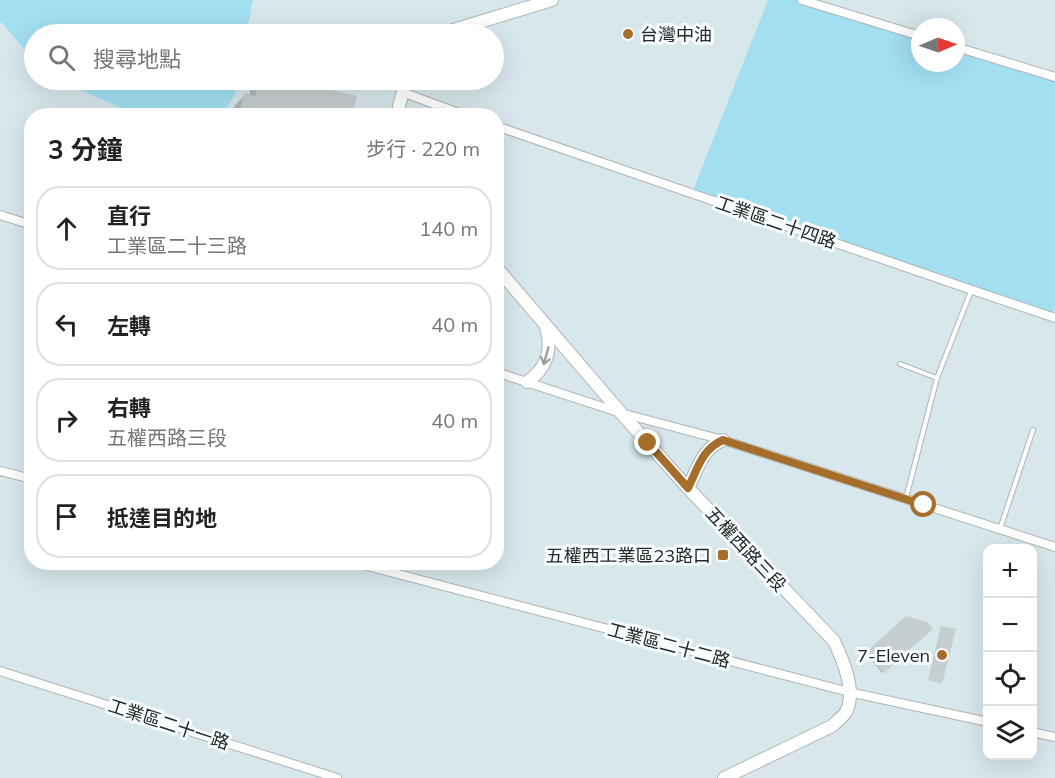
<!DOCTYPE html>
<html lang="zh-TW">
<head>
<meta charset="utf-8">
<style>
  body { margin:0; font-family:Mulish,"Noto Sans TC",sans-serif; background:#f2f2f2; color:#222 }
  .controls { position:absolute; right:18px; bottom:18px; display:grid; overflow:hidden; border-radius:12px; box-shadow:0 6px 24px #0002 }
  .controls button { width:54px; height:54px; display:grid; place-items:center; padding:0; border:0; border-bottom:2px solid #e0e0e0; background:#fff; color:#222; font:30px sans-serif }
  .compass { position:absolute; left:911px; top:18px; width:54px; height:54px; border-radius:50%; background:#fff; box-shadow:0 6px 24px #0002; rotate:88deg }
  .stop { position:absolute; width:18px; height:18px; margin:-14px; border:4px solid #a56e2a; border-radius:50%; background:#fff }
  .stop.end { background:#a56e2a; border-color:#fff; box-shadow:0 2px 6px #0008 }
  .list { margin:0; padding:0; list-style:none }
  h2 { display:flex; justify-content:space-between; align-items:center; height:78px; margin:0; padding:0 24px; font-size:26px }
  h2 small { font-size:20px; font-weight:400; color:#767676 }
  .list li { display:grid; grid-template-columns:39px 1fr auto; gap:18px; align-items:center; box-sizing:border-box; height:84px; margin:0 12px 12px; padding:0 12px; border:2px solid #e0e0e0; border-radius:24px }
  .list b { display:block; font-size:22px; white-space:nowrap }
  .list p { margin:0; font-size:20px; white-space:nowrap; color:#767676 }
  .list em { font-size:20px; font-style:normal; color:#767676 }
  .icon { flex:none; width:33px; height:33px; fill:none; stroke:currentColor; stroke-width:2; stroke-linecap:round; stroke-linejoin:round }
  .map { position:relative; flex:none; width:1055px; height:778px; overflow:hidden }
  .search { position:absolute; background:#fff; box-shadow:0 6px 24px #0002; left:24px; top:24px; width:480px; height:66px; display:flex; align-items:center; gap:15px; box-sizing:border-box; padding:0 21px; border-radius:33px; color:#767676; font-size:22px }
  .panel { position:absolute; background:#fff; box-shadow:0 6px 24px #0002; left:24px; top:108px; width:480px; height:462px; border-radius:24px }
  .map>svg:first-child { display:block }
  .built { fill:#d7e7ec; fill-rule:evenodd }
  .green { fill:#a1dff1 }
  .shadow { fill:#0003 }
  .building { fill:#c7ced0 }
  .lines { fill:none; stroke-linecap:round; stroke-linejoin:round }
  .lane-casing { stroke:#adb4b6; stroke-width:6 }
  .street-casing { stroke:#adb4b6; stroke-width:10 }
  .secondary-casing { stroke:#adb4b6; stroke-width:14 }
  .lane { stroke:#fff; stroke-width:4 }
  .street { stroke:#fff; stroke-width:8 }
  .secondary { stroke:#fff; stroke-width:12 }
  .oneway { stroke:#9c9e9e }
  .route { stroke:#a56e2a; stroke-width:8 }
  .poi-dot { fill:#a56e2a; stroke:#f7fdff; stroke-width:2 }
  .labels { text-anchor:middle; dominant-baseline:central; stroke-width:6; stroke-linejoin:round; paint-order:stroke }
  .poi-label { font-size:18px; fill:#242728; stroke:#f7fdff; text-anchor:end }
  .street-label { font-size:18px; fill:#242728; stroke:#f7fdff }
</style>
</head>
<body>
<div class="map">
<svg width="1055" height="778" viewBox="0 0 1055 778">
  <rect width="100%" height="100%" fill="#e9f0f2"/>
  <path class="built" d="M253,0h802v778h-1055v-756l2,1 32,38v19h25l77,35 -104,1v446h464v-446l-275,-1 14,-20 3,-15h256v-46h-248zM920,27h36v36h-36zM988,548h44v208h-44z"/>
  <g class="green">
    <polygon points="0,0 253,0 246,34 34,34 34,61 2,23 0,22"/>
    <polygon points="768,0 802,0 920,36 920,63 956,63 956,47 1055,77 1055,305 1052,317 692,193"/>
    <polygon points="59,80 238,80 235,95 221,116 136,115"/>
  </g>
  <g class="shadow">
    <polygon points="255,80 288,80 356,97 351,116 232,116 235,105 245,95 249,96 252,82"/>
    <polygon points="907,618 931,629 882,673 866,654"/>
  </g>
  <g class="building">
    <polygon points="259,80 294,80 357,96 352,116 239,116 244,93 255,96"/>
    <polygon points="906,616 927,622 933,629 884,673 866,652"/>
    <polygon points="941,626 956,629 942,684 928,680"/>
  </g>
  <g class="lines">
    <g class="lane-casing">
      <g id="lane">
        <polyline points="900,364 937,378"/>
        <polyline points="906,498 937,378 971,291"/>
        <polyline points="1000,529 1033,430"/>
      </g>
    </g>
    <g class="street-casing">
      <g id="street">
        <polyline points="802,0 920,36"/>
        <polyline points="956,47 1055,77"/>
        <polyline points="402,92 467,116"/>
        <polyline points="496,126 972,290 1055,318"/>
        <polyline points="0,215 32,225"/>
        <polyline points="496,372 621,413 723,440 1055,547"/>
        <polyline points="0,471 32,479"/>
        <polyline points="352,562 849,692 988,722"/>
        <polyline points="0,671 337,778"/>
        <polyline points="1032,732 1055,737"/>
      </g>
    </g>
    <g class="secondary-casing">
      <g id="secondary">
        <polyline points="444,34 450,31 552,0"/>
        <polyline points="399,116 399,106 406,80"/>
        <path d="M496,267l125,146 67,75 146,153c9,19 23,51 12,71 -4,6 -9,9 -14,14l-108,52"/>
        <path d="M527,382c19,-13 26,-32 19,-54"/>
        <path d="M688,488c10,-20 14,-39 35,-48"/>
      </g>
    </g>
    <use href="#lane" class="lane"/>
    <use href="#street" class="street"/>
    <use href="#secondary" class="secondary"/>
  </g>
  <defs><path id="oneway-shaft" d="M-6 0H5M1.5-3L5.5 0L1.5 3" fill="none" stroke-width="1.6" stroke-linecap="round" stroke-linejoin="round" transform="scale(1.5)"/></defs>
  <use class="oneway" href="#oneway-shaft" transform="translate(546 356) rotate(106)"/>
  <g class="lines">
    <path class="route" d="M648,443l40,45c10,-20 14,-39 35,-48l201,65"/>
  </g>
  <g class="poi-dot">
    <circle cx="628" cy="34" r="6"/>
    <rect x="717" y="549" width="12" height="12" rx="3"/>
    <circle cx="942" cy="655" r="6"/>
  </g>
  <g class="labels">
    <g class="poi-label">
      <text x="640" y="34" text-anchor="start">台灣中油</text>
      <text x="711" y="555">五權西工業區23路口</text>
      <text x="930" y="655">7-Eleven</text>
    </g>
    <g class="street-label">
      <text transform="translate(776 222) rotate(19)">工業區二十四路</text>
      <text transform="translate(746 549) rotate(47)">五權西路三段</text>
      <text transform="translate(669 645) rotate(15)">工業區二十二路</text>
      <text transform="translate(169 724) rotate(18)">工業區二十一路</text>
    </g>
  </g>
</svg>
<div class="controls">
<button>+</button>
<button>−</button>
<button><svg class="icon" aria-label="locate" viewBox="0 0 24 24"><circle cx="12" cy="12" r="6"/><path d="M12 2v4M12 18v4M2 12h4M18 12h4"/></svg></button>
<button><svg class="icon" aria-label="layers" viewBox="0 0 24 24"><path d="M12 4l9 5-9 5-9-5zM3 14l9 5 9-5"/></svg></button>
</div>
<svg class="compass" viewBox="-18 -18 36 36"><path d="M0-13l5 13h-10z" fill="#e53935"/><path d="M0 13l5-13h-10z" fill="#767676"/></svg>
<div class="stop" style="left:924px;top:505px"></div>
<div class="stop end" style="left:648px;top:443px"></div>
<div class="search"><svg class="icon" aria-label="search" viewBox="0 0 24 24"><circle cx="10" cy="10" r="6"/><path d="M15 15l6 6"/></svg>搜尋地點</div>
<section class="panel">
<h2>3 分鐘<small>步行 · 220 m</small></h2>
<ul class="list">
<li><svg class="icon" aria-label="ahead" viewBox="0 0 24 24"><path d="M12 20V5M6 11l6-6 6 6"/></svg><div><b>直行</b><p>工業區二十三路</p></div><em>140 m</em></li>
<li><svg class="icon" aria-label="left" viewBox="0 0 24 24"><path d="M17 20v-9H6M10 6l-5 5 5 5"/></svg><div><b>左轉</b></div><em>40 m</em></li>
<li><svg class="icon" aria-label="right" viewBox="0 0 24 24"><path d="M7 20v-9h11M14 6l5 5-5 5"/></svg><div><b>右轉</b><p>五權西路三段</p></div><em>40 m</em></li>
<li><svg class="icon" aria-label="arrive" viewBox="0 0 24 24"><path d="M6 21V4h12l-3 4 3 4H6"/></svg><div><b>抵達目的地</b></div></li>
</ul>
</section>
</div>
</body>
</html>
